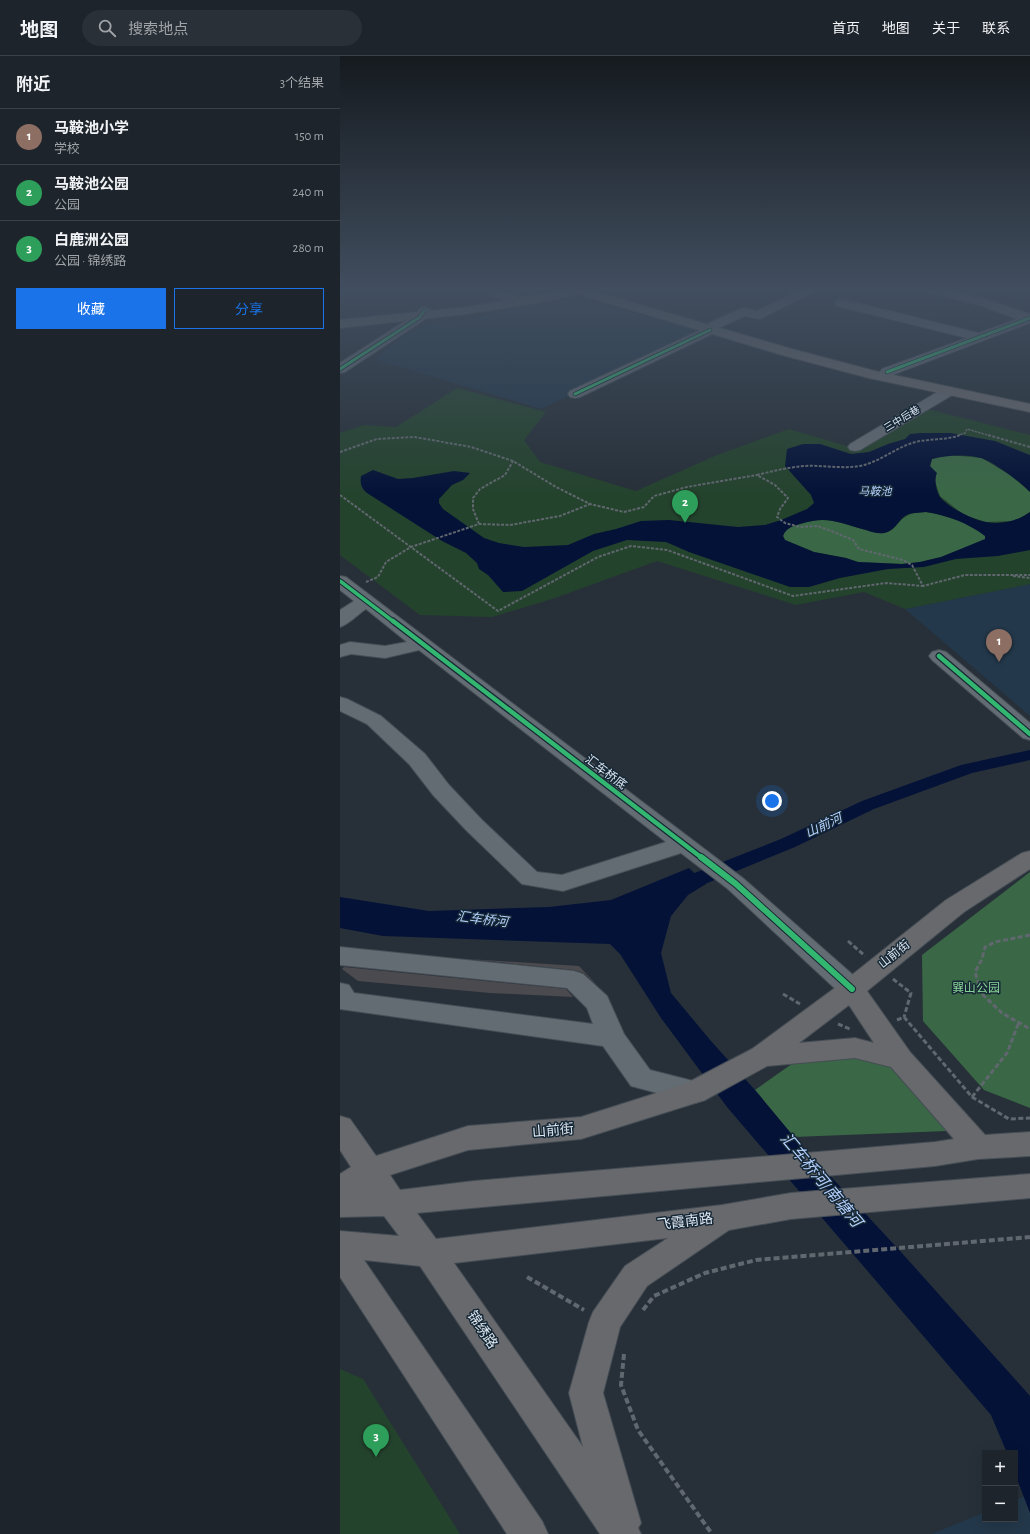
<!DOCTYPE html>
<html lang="zh">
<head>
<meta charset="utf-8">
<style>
  body { margin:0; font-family:"Alegreya Sans","Noto Sans SC",sans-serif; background:#2a3037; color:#f1f3f6 }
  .controls { position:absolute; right:12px; bottom:12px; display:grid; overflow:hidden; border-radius:0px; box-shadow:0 4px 16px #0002 }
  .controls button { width:36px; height:36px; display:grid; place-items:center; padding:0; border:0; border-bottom:1px solid #3b4147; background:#1d242b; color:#f1f3f6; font:20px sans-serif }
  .you { position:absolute; left:432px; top:745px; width:14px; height:14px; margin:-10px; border:3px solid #fff; border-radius:50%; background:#1a73e8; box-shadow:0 0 0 6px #1a73e833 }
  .badge { display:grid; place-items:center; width:26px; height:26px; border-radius:50%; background:#1a73e8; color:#fff; font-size:13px; font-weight:700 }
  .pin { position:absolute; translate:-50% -33px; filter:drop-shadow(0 1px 2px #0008) }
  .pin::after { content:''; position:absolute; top:21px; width:14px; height:12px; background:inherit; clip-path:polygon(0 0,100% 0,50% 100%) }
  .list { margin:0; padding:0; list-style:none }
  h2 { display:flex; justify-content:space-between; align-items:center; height:52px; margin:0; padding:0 16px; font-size:17px }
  h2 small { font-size:13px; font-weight:400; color:#a0a4a9 }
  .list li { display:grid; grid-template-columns:26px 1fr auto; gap:12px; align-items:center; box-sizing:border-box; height:56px; padding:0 16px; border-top:1px solid #3b4147 }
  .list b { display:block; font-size:15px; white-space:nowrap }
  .list p { margin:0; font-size:13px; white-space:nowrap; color:#a0a4a9 }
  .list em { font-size:13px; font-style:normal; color:#a0a4a9 }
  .actions { display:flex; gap:8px; padding:12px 16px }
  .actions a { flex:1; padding:9px 0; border:1px solid #1a73e8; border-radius:0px; text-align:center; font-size:14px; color:#1a73e8 }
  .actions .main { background:#1a73e8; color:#fff }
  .icon { flex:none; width:22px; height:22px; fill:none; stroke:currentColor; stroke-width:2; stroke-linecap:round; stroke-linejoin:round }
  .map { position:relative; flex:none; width:690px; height:1478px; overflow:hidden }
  header { display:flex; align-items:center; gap:24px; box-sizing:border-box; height:56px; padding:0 20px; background:#1d242b; border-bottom:1px solid #3b4147 }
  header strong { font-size:19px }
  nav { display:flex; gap:22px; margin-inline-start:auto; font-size:14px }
  .search { width:280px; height:36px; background:#2a3037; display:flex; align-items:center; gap:10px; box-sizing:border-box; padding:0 14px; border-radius:22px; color:#a0a4a9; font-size:15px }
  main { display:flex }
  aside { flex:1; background:#1d242b }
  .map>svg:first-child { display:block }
  .built { fill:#23384a }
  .green { fill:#24432d }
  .forest { fill:#3a6846 }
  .water { fill:#041238; fill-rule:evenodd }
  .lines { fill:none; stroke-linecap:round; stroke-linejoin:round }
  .canal { fill:#041238; fill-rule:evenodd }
  .building { fill:#4b4a4e }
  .minor-casing { stroke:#454d55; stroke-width:2 }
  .major-casing { stroke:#454d55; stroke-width:2 }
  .path-far3 { stroke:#60676e; stroke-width:1.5; stroke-dasharray:2.5 1; stroke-linecap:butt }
  .path-far2 { stroke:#60676e; stroke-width:2; stroke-dasharray:3 1.5; stroke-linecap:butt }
  .path-far1 { stroke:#60676e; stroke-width:3; stroke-dasharray:5 2.5; stroke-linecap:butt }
  .path { stroke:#60676e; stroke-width:4; stroke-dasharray:6 3; stroke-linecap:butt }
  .minor { fill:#646c73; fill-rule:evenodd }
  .major { fill:#68696c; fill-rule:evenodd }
  .cycleway-far3-casing { stroke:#162735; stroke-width:4.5 }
  .cycleway-far2-casing { stroke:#162735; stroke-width:5.5 }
  .cycleway-far1-casing { stroke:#162735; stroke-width:7 }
  .cycleway-casing { stroke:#162735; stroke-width:8 }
  .cycleway-far3 { stroke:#33b770; stroke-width:3 }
  .cycleway-far2 { stroke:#33b770; stroke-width:3.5 }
  .cycleway-far1 { stroke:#33b770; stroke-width:4.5 }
  .cycleway { stroke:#33b770; stroke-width:6 }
  .labels { text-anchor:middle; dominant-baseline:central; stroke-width:3; stroke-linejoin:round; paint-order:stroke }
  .far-street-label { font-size:10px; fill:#dce7f1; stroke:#162735 }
  .far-water-label { font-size:11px; font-style:italic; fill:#b2cffc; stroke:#162735 }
  .street-label { font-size:12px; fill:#dce7f1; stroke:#162735 }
  .park-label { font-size:12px; fill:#88d496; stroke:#162735 }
  .water-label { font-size:13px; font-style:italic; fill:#b2cffc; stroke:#162735 }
  .near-street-label { font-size:14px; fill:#dce7f1; stroke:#162735 }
  .near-water-label { font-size:16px; font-style:italic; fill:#b2cffc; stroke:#162735 }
</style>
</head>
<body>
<header>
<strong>地图</strong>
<div class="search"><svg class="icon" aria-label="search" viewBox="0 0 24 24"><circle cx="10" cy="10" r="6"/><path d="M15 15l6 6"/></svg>搜索地点</div>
<nav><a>首页</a><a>地图</a><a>关于</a><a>联系</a></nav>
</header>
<main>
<aside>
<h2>附近<small>3个结果</small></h2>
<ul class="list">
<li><span class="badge" style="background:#8d6e63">1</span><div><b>马鞍池小学</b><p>学校</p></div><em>150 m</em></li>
<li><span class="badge" style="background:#2e9e5b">2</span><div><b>马鞍池公园</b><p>公园</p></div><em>240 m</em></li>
<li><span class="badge" style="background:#2e9e5b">3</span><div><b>白鹿洲公园</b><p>公园 · 锦绣路</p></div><em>280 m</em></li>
</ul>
<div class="actions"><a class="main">收藏</a><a>分享</a></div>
</aside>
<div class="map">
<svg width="690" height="1478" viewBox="0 0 690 1478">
  <rect width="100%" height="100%" fill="#273039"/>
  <g class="built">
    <polygon points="224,245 257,247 363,276 201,353 34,303 65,279 93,266 128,264 178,251"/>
    <polygon points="690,528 690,660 565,553"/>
    <polygon points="684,1440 690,1457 690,1478 592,1478 645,1456 645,1463 675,1463 675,1444"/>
  </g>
  <g class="green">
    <polygon points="117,332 206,356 184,384 200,406 296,435 377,399 449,373 517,393 588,353 690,379 690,528 565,553 524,536 456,549 317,505 212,543 152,561 80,559 0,499 0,377 24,369 56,371"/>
    <polygon points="0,1313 23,1323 120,1478 0,1478"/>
  </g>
  <g class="forest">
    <polygon points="609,399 642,402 673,421 690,436 690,456 679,463 672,465 646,466 624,459 600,440 590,410 592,403"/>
    <path d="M586,456c23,4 40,10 60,24l-1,4 -44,17 -21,5 -18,2 -44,-2 -12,-4 -32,-6 -29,-12 -2,-4c3,-8 10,-10 17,-12 28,-9 39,-1 66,6 5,1 12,4 18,3 11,-2 13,-11 21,-16 7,-5 13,-4 21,-5z"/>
    <polygon points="690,816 690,1052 644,1034 583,965 582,899"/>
    <polygon points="501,997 547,1004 607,1067 606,1075 454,1081 415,1034 463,1000"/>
  </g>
  <g class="water">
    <path d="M581,377h29l45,8 35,14v37c-10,-10 -36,-30 -49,-34 -14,-4 -35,-3 -49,1l-2,7 7,7c-3,6 -1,18 3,24 8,10 33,23 46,25 16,3 31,-1 44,-10v38l-32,6 -42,3 -32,8 -36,2 -48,9 -31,9h-19l-101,-35 -23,-10 -39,-2 -34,11 -71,40 -19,1 -15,-17 -9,-6 -2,-6 -11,-10 -24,-12 -75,-48c-6,-5 -7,-10 -6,-17l12,-6 25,9 15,-1 41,-7 16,2 -7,7 -11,5 -13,14v4l4,6 41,29 15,5 25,4 44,-2 26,-11 22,-5 25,-8 28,-1 69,7 27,-2 16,-5 26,-11 7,-6 -3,-8 -26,-29 2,-17 16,-5h17l31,10 18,-2 19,-8 17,-5 5,-5zM586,456c23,4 40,10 59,24v3l-44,18 -21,5 -18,2 -44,-2 -12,-4 -32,-6 -29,-12 -2,-4c3,-8 10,-10 17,-12 28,-9 39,-1 66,6 5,2 12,4 18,3 11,-2 13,-11 21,-17 7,-4 13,-3 21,-4z"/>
    <polygon points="349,812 366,828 348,839 331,860 321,897 331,937 371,985 415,1034 454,1081 561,1196 690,1340 690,1457 675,1418 675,1397 667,1397 651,1359 387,1051 321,962 280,898 270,888 43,880 0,872 0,841 89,855 209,851 271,844"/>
  </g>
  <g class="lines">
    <polygon class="canal" points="690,694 690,704 632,717 534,753 455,791 343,837 336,838 329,837 326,832 329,827 441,783 522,745 621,709"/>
  </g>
  <g class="building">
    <polygon points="128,903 239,910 257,929 244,917 234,914"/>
    <polygon points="4,911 226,933 233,941 150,937 18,925 2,913"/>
  </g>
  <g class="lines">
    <g class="minor-casing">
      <g id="minor">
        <polygon points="136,232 153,232 175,240 177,242 175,244 171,246 138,234"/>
        <polygon points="464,232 479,232 477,234 422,262 418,263 405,260 376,273 374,277 240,341 235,342 230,341 228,338 230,335 367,271 369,267 400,253 404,252 417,255"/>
        <polygon points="576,232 597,232 643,242 690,258 690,267 552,319 542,319 540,316 542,313 627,282 497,250 495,247 497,244 501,243 639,277 677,263 639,249 578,234"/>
        <polygon points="84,251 88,252 90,255 84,264 5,316 0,317 0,307 76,258 80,252"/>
        <polygon points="609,331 614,332 616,335 614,338 520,394 515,395 510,394 508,391 510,388 604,332"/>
        <path d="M0,520l6,1 398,302 117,103 4,7 -4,7 -9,2 -9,-2 -115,-107 -47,-36 -118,38 -41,-7 -56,-54 -33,-35 -24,-31 -42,-40 -27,-13v-14l7,2 34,17 44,38 24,31 33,35 55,52 25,3 104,-33 -247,-192 -34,8 -34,-4 -11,3v-12l10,-3 35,4 22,-4 -41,-33c-9,6 -17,15 -26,18v-17l14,-9 -14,-11z"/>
        <polygon points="599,594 606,596 690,667 690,684 683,682 592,604 589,600 592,596"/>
        <polygon points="0,891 234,915 243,918 267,940 284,978 310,1014 365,1028 369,1036 365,1044 355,1047 291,1030 263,990 0,953 0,927 9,929 14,937 253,968 247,952 227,932 0,909"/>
      </g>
    </g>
    <g class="major-casing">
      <g id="major">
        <polygon points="225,232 250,232 249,234 452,293 535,315 690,348 690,356 529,322 442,299 238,238 197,247 127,258 0,272 0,264 127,251 226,234"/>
        <path d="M690,795v18l-66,43 -97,79 43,61 75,83 45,-3v24l-52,3 -43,7 -518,47 19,26 286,-34 69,-12 239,-19v24l-239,21 -62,11 -82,56 -27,41 -17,66 38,130 -3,5 3,6h-41l-180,-268 -56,-6 178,261 6,13h-41l-167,-257v-46l59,5 -15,-20 -44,1v-43l11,-7 -11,-17v-34l10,3 26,37 92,-30 113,-9 104,-33 67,-35 91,-67 103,-82 76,-47zM509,949l25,38 -19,-5 -56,5zM515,1002l36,9 63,72 -19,3 -461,39 -74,9 -10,-15 78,-25 113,-11 124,-39 62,-34zM328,1182l-43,28 -32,46 -4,10 -20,71 14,54 -129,-184z"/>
      </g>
    </g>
    <polyline class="path-far3" points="617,380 625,377 627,373 651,380"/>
    <g class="path-far2">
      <path d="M620,379c-15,6 -33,3 -48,8 -18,6 -33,19 -52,23 -19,3 -37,-1 -55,0 -16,1 -32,5 -48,9l18,10 13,13 -8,11 -3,8 8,6 15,4 17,-1 17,6 19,8 6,9 44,11 9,5 11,21 42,-11h65"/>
      <polyline points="648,379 690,391"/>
      <polyline points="0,396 37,383 75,381 131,391 173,405 216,431 250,448 284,456 304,451 314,440 347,431 417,419"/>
      <polyline points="0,439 158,555 258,501 291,490 327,494 453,540 546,527 583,530"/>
      <polyline points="139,468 133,453 133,442 140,433 165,419 173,405"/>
      <polyline points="673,520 690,522"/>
      <polyline points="26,526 38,521 46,506 71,491 139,468 170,469 220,460 250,448"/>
    </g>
    <g class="path-far1">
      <polyline points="690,879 655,886 645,891 642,903 635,916 642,938 662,957 690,973"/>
      <polyline points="508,885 525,900"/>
      <polyline points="553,923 571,937 564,961"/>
      <polyline points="443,938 460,948"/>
      <polyline points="557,964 564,961 632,1041 669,1063 690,1062"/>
      <polyline points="498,968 510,973"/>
      <polyline points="632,1041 667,997 679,966"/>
    </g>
    <g class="path">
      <polyline points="187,1221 244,1254"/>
      <polyline points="303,1254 314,1240 365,1217 416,1204 690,1181"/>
      <polyline points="284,1298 281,1329 298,1374 372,1478"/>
    </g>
    <use href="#minor" class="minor"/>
    <use href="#major" class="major"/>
    <g class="cycleway-far3-casing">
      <g id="cycleway-far3">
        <polyline points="0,313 80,261 84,255"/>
        <polyline points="547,316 690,262"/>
        <polyline points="235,338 370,274"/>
      </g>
    </g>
    <g class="cycleway-far2-casing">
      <polyline id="cycleway-far2" points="0,525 54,566"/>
    </g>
    <g class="cycleway-far1-casing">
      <g id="cycleway-far1">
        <polyline points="53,565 362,802"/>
        <polyline points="599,600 690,678"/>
      </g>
    </g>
    <g class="cycleway-casing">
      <polyline id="cycleway" points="361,801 396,828 512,933"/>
    </g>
    <use href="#cycleway-far3" class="cycleway-far3"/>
    <use href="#cycleway-far2" class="cycleway-far2"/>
    <use href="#cycleway-far1" class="cycleway-far1"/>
    <use href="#cycleway" class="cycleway"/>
  </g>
  <linearGradient id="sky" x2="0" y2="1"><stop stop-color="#151a1f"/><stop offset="0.53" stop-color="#414e5f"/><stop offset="1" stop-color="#414e5f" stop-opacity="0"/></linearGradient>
  <rect width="690" height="439" fill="url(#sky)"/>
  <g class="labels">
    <g class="far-street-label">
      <text transform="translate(562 363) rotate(-31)">三中后巷</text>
    </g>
    <g class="far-water-label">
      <text x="535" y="435">马鞍池</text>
    </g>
    <g class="street-label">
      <text transform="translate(266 716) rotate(37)">汇车桥底</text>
      <text transform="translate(554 898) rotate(-39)">山前街</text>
    </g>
    <g class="park-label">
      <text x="636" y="932">巽山公园</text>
    </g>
    <g class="water-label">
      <text transform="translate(484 770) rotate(-25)">山前河</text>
      <text transform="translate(142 864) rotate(7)">汇车桥河</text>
    </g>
    <g class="near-street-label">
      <text transform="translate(213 1075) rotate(-5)">山前街</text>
      <text transform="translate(345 1166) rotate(-7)">飞霞南路</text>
      <text transform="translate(142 1274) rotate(56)">锦绣路</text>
    </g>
    <g class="near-water-label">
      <text transform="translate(481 1124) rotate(50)">汇车桥河/南塘河</text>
    </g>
  </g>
</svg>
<div class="controls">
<button>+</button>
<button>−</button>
</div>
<div class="you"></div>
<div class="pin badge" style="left:659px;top:606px;background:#8d6e63">1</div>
<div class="pin badge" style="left:345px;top:467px;background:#2e9e5b">2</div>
<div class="pin badge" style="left:36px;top:1401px;background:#2e9e5b">3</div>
</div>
</main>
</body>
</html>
